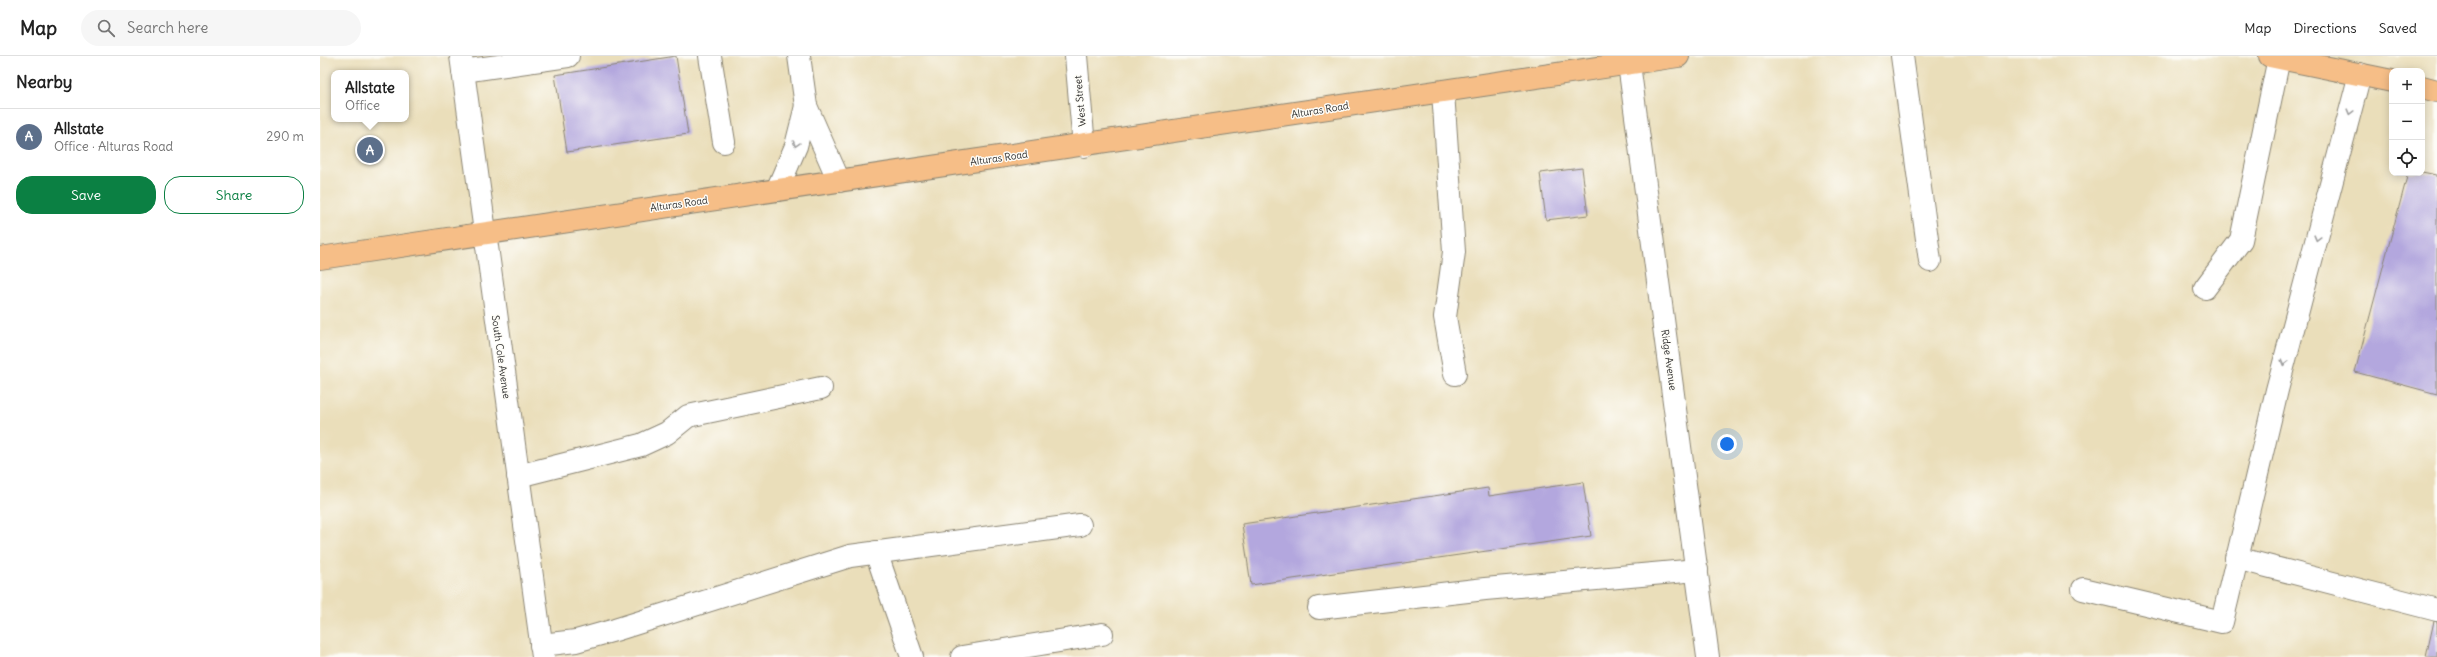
<!DOCTYPE html>
<html lang="en">
<head>
<meta charset="utf-8">
<style>
  body { margin:0; font-family:Delius,sans-serif; background:#f6f6f6; color:#222 }
  .controls { position:absolute; right:12px; top:12px; display:grid; overflow:hidden; border-radius:8px; box-shadow:0 2px 10px #0003 }
  .controls button { width:36px; height:36px; display:grid; place-items:center; padding:0; border:0; border-bottom:1px solid #e0e0e0; background:#fff; color:#222; font:20px sans-serif }
  .you { position:absolute; left:1407px; top:388px; width:14px; height:14px; margin:-10px; border:3px solid #fff; border-radius:50%; background:#1a73e8; box-shadow:0 0 0 6px #1a73e833 }
  .badge { display:grid; place-items:center; width:26px; height:26px; border-radius:50%; background:#0b8043; color:#fff; font-size:13px; font-weight:700 }
  .pin { position:absolute; translate:-50% -50%; border:2px solid #fff; box-shadow:0 1px 4px #0006 }
  .popup { position:absolute; left:11px; top:14px; width:78px; height:52px; box-sizing:border-box; display:grid; place-content:center; border-radius:8px; background:#fff; filter:drop-shadow(0 1px 3px #0005); font-size:13px; white-space:nowrap; color:#767676 }
  .popup b { font-size:15px; color:#222 }
  .popup::after { content:''; position:absolute; left:50%; top:100%; margin-left:-8px; border:8px solid transparent; border-top-color:#fff }
  .list { margin:0; padding:0; list-style:none }
  h2 { display:flex; justify-content:space-between; align-items:center; height:52px; margin:0; padding:0 16px; font-size:17px }
  h2 small { font-size:13px; font-weight:400; color:#767676 }
  .list li { display:grid; grid-template-columns:26px 1fr auto; gap:12px; align-items:center; box-sizing:border-box; height:56px; padding:0 16px; border-top:1px solid #e0e0e0 }
  .list b { display:block; font-size:15px; white-space:nowrap }
  .list p { margin:0; font-size:13px; white-space:nowrap; color:#767676 }
  .list em { font-size:13px; font-style:normal; color:#767676 }
  .actions { display:flex; gap:8px; padding:12px 16px }
  .actions a { flex:1; padding:9px 0; border:1px solid #0b8043; border-radius:16px; text-align:center; font-size:14px; color:#0b8043 }
  .actions .main { background:#0b8043; color:#fff }
  .icon { flex:none; width:22px; height:22px; fill:none; stroke:currentColor; stroke-width:2; stroke-linecap:round; stroke-linejoin:round }
  .map { position:relative; flex:none; width:2117px; height:601px; overflow:hidden }
  header { display:flex; align-items:center; gap:24px; box-sizing:border-box; height:56px; padding:0 20px; background:#fff; border-bottom:1px solid #e0e0e0 }
  header strong { font-size:19px }
  nav { display:flex; gap:22px; margin-inline-start:auto; font-size:14px }
  .search { width:280px; height:36px; background:#f6f6f6; display:flex; align-items:center; gap:10px; box-sizing:border-box; padding:0 14px; border-radius:22px; color:#767676; font-size:15px }
  main { display:flex }
  aside { flex:1; background:#fff }
  .map>svg:first-child { display:block }
  .building { fill:#b3a7de }
  .lines { fill:none; stroke-linecap:round; stroke-linejoin:round }
  .minor-casing { stroke:#8a8472; stroke-width:24 }
  .major-casing { stroke:#8a8472; stroke-width:24 }
  .minor { stroke:#fff; stroke-width:22 }
  .major { stroke:#f6be87; stroke-width:22 }
  .oneway { stroke:#a0a0a0 }
  .labels { text-anchor:middle; dominant-baseline:central; stroke-width:3; stroke-linejoin:round; paint-order:stroke }
  .street-label { font-size:10px; fill:#2b2b2b; stroke:#fdfcf7 }
</style>
</head>
<body>
<header>
<strong>Map</strong>
<div class="search"><svg class="icon" aria-label="search" viewBox="0 0 24 24"><circle cx="10" cy="10" r="6"/><path d="M15 15l6 6"/></svg>Search here</div>
<nav><a>Map</a><a>Directions</a><a>Saved</a></nav>
</header>
<main>
<aside>
<h2>Nearby<small></small></h2>
<ul class="list">
<li><span class="badge" style="background:#5c6f8a">A</span><div><b>Allstate</b><p>Office · Alturas Road</p></div><em>290 m</em></li>
</ul>
<div class="actions"><a class="main">Save</a><a>Share</a></div>
</aside>
<div class="map">
<svg width="2117" height="601" viewBox="0 0 2117 601">
  <rect width="100%" height="100%" fill="#fdfcf7"/>
  <filter id="ink" filterUnits="userSpaceOnUse"><feTurbulence type="fractalNoise" baseFrequency=".025" numOctaves="2"/><feDisplacementMap in="SourceGraphic" scale="8" xChannelSelector="R" yChannelSelector="G"/><feConvolveMatrix kernelMatrix="1 2 1 2 8 2 1 2 1" color-interpolation-filters="sRGB"/></filter>
  <filter id="wash" filterUnits="userSpaceOnUse"><feTurbulence type="fractalNoise" baseFrequency=".012" numOctaves="4" result="noise"/><feDisplacementMap in="SourceGraphic" scale="16" xChannelSelector="R" yChannelSelector="G"/><feGaussianBlur stdDeviation="0.9" result="paint"/><feColorMatrix in="noise" values="0 0 0 0 0 0 0 0 0 0 0 0 0 0 0 0 0 1.4 0 .05"/><feComposite in="paint" operator="in"/></filter>
  <g filter="url(#wash)">
    <rect width="100%" height="100%" fill="#eadeba"/>
    <g id="blocks">
      <g class="building">
        <polygon points="356,0 368,78 247,96 235,19"/>
        <polygon points="1262,112 1268,159 1226,164 1220,117"/>
        <polygon points="2102,116 2117,119 2117,338 2035,316 2088,117"/>
        <polygon points="1263,426 1271,480 931,529 922,468 1168,432 1169,440"/>
        <polygon points="2114,565 2117,566 2117,601 2106,601"/>
      </g>
    </g>
  </g>
  <g filter="url(#ink)">
    <use href="#blocks" fill-opacity="0" stroke="#8a8472" stroke-width="1"/>
    <g class="lines">
      <g class="minor-casing">
        <g id="minor">
          <polyline points="141,0 223,601"/>
          <polyline points="390,0 404,86"/>
          <polyline points="479,0 486,50 519,125"/>
          <polyline points="756,0 764,90"/>
          <polyline points="1582,0 1610,205"/>
          <polyline points="1309,8 1388,601"/>
          <polyline points="143,15 248,0"/>
          <polyline points="1123,36 1134,196 1125,261 1135,318"/>
          <polyline points="457,134 476,90 486,50"/>
          <polyline points="1885,232 1921,184 1959,2"/>
          <polyline points="198,420 321,389 347,377 368,360 501,332"/>
          <polyline points="556,496 592,601"/>
          <polyline points="1916,502 2117,554"/>
          <polyline points="1763,533 1902,566 1957,334 2040,18"/>
          <polyline points="999,552 1165,533 1377,514"/>
          <polyline points="221,589 256,585 295,574 530,500 760,469"/>
          <polyline points="642,601 782,578"/>
        </g>
      </g>
      <g class="major-casing">
        <g id="major">
          <polyline points="1950,0 2072,25"/>
          <polyline points="2102,31 2117,35"/>
          <polyline points="0,202 1358,0"/>
        </g>
      </g>
      <use href="#minor" class="minor"/>
      <use href="#major" class="major"/>
    </g>
    <defs><path id="oneway-chevron" d="M-2-3.5L2.5 0L-2 3.5" fill="none" stroke-width="1.6" stroke-linecap="round" stroke-linejoin="round"/></defs>
    <g class="oneway">
      <use href="#oneway-chevron" transform="translate(2030 56) rotate(105)"/>
      <use href="#oneway-chevron" transform="translate(476 88) rotate(107)"/>
      <use href="#oneway-chevron" transform="translate(1997 182) rotate(105)"/>
      <use href="#oneway-chevron" transform="translate(1964 307) rotate(105)"/>
    </g>
  </g>
  <g class="labels">
    <g class="street-label">
      <text transform="translate(760 45) rotate(-95)">West Street</text>
      <text transform="translate(1000 54) rotate(-9)">Alturas Road</text>
      <text transform="translate(679 102) rotate(-8)">Alturas Road</text>
      <text transform="translate(359 148) rotate(-8)">Alturas Road</text>
      <text transform="translate(181 301) rotate(82)">South Cole Avenue</text>
      <text transform="translate(1349 304) rotate(82)">Ridge Avenue</text>
    </g>
  </g>
</svg>
<div class="controls">
<button>+</button>
<button>−</button>
<button><svg class="icon" aria-label="locate" viewBox="0 0 24 24"><circle cx="12" cy="12" r="6"/><path d="M12 2v4M12 18v4M2 12h4M18 12h4"/></svg></button>
</div>
<div class="you"></div>
<div class="pin badge" style="left:50px;top:94px;background:#5c6f8a">A</div>
<div class="popup"><b>Allstate</b>Office</div>
</div>
</main>
</body>
</html>
